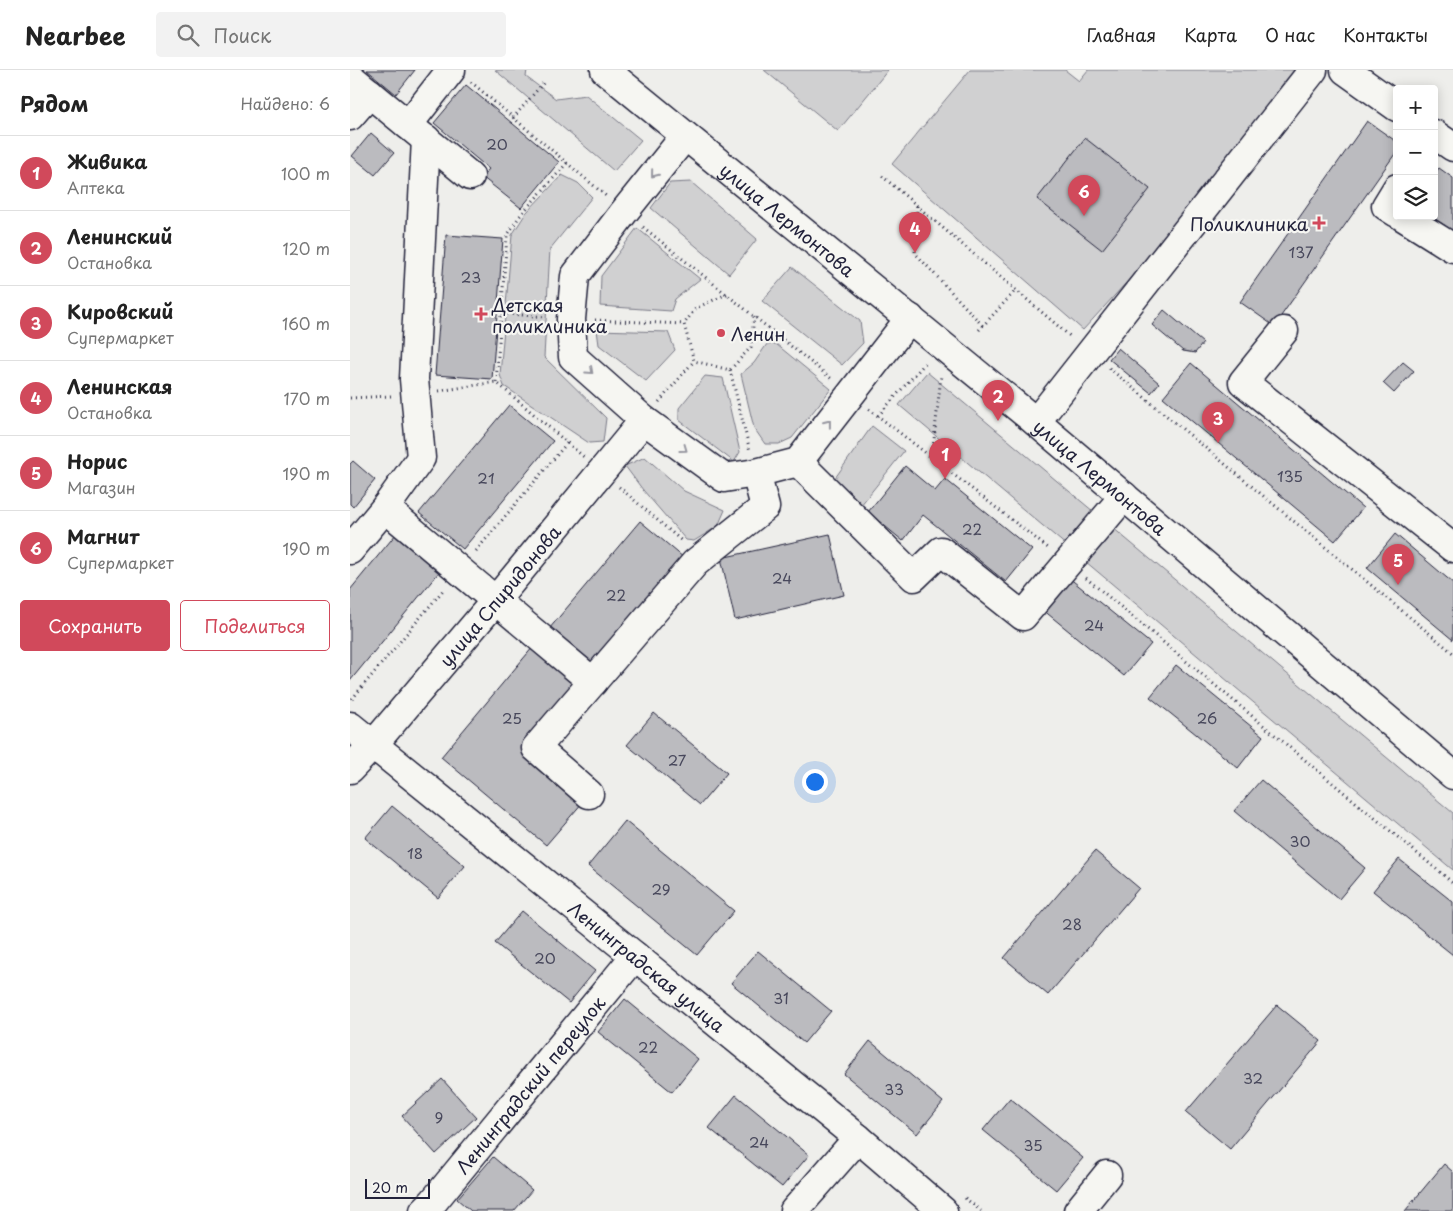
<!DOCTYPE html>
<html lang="ru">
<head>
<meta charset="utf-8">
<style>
  body { margin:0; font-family:"Playpen Sans",sans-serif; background:#f2f2f2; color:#222 }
  .controls { position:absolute; right:15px; top:15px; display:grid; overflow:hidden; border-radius:5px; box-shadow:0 2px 12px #0003 }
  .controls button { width:45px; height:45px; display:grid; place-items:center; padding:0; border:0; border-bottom:1px solid #e0e0e0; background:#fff; color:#222; font:25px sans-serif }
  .scale { position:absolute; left:15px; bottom:12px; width:65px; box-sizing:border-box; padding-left:5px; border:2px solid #22223b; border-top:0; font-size:14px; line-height:18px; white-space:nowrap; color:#22223b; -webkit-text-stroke:4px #f6f6f2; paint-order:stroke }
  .you { position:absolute; left:464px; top:711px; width:18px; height:18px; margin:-12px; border:4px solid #fff; border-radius:50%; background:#1a73e8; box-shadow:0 0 0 8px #1a73e833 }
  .badge { display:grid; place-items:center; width:32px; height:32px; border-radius:50%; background:#d1495b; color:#fff; font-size:16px; font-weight:700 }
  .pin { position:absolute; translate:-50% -41px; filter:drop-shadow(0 1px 2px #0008) }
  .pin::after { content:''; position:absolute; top:26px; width:18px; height:15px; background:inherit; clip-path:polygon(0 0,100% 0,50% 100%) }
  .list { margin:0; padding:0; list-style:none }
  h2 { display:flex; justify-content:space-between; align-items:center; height:65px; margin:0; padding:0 20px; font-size:21px }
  h2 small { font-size:16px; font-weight:400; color:#767676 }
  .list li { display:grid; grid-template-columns:32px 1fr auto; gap:15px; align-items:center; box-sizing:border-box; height:75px; padding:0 20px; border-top:1px solid #e0e0e0 }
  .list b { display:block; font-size:19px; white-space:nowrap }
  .list p { margin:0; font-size:16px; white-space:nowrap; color:#767676 }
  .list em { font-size:16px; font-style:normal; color:#767676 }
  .actions { display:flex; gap:10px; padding:15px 20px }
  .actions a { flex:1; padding:11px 0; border:1px solid #d1495b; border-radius:5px; text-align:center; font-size:18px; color:#d1495b }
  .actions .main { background:#d1495b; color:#fff }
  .icon { flex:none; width:28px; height:28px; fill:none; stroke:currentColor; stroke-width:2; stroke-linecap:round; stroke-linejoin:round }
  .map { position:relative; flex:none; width:1103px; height:1141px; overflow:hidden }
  header { display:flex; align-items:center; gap:30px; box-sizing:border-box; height:70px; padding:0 25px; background:#fff; border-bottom:1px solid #e0e0e0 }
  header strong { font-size:24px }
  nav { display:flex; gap:28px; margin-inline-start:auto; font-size:18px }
  .search { width:350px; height:45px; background:#f2f2f2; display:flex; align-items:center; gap:12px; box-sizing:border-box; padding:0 18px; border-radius:5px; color:#767676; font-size:19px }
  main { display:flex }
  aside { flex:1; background:#fff }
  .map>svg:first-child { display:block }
  .green { fill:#d0d0d1; stroke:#797986 }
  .building { fill:#bbbbbf; stroke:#22223b }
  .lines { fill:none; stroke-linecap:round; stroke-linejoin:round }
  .minor-casing { stroke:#22223b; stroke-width:31 }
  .major-casing { stroke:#22223b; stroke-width:31 }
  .path { stroke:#22223b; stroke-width:3; stroke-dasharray:1 4; stroke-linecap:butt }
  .minor { stroke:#f6f6f2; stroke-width:28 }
  .major { stroke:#f6f6f2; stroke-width:28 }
  .oneway { stroke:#9797a0 }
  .poi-dot { fill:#d1495b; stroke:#f6f6f2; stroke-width:2 }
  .labels { text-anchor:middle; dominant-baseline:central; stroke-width:4.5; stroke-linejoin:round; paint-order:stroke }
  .number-label { font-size:15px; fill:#48485c }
  .street-label { font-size:18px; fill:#22223b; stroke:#f6f6f2 }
  .poi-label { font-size:18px; fill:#22223b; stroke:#f6f6f2; text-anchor:start }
</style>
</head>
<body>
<header>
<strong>Nearbee</strong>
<div class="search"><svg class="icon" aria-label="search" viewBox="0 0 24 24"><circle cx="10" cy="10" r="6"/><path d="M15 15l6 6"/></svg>Поиск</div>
<nav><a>Главная</a><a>Карта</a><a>О нас</a><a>Контакты</a></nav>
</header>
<main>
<aside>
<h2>Рядом<small>Найдено: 6</small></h2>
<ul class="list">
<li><span class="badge">1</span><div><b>Живика</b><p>Аптека</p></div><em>100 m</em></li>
<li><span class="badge">2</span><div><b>Ленинский</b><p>Остановка</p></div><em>120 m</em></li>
<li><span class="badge">3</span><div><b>Кировский</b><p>Супермаркет</p></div><em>160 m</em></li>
<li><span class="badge">4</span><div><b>Ленинская</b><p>Остановка</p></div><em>170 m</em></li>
<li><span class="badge">5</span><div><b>Норис</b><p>Магазин</p></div><em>190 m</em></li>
<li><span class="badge">6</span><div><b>Магнит</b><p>Супермаркет</p></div><em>190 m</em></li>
</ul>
<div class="actions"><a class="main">Сохранить</a><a>Поделиться</a></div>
</aside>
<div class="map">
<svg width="1103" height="1141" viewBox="0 0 1103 1141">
  <rect width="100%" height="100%" fill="#eeeeeb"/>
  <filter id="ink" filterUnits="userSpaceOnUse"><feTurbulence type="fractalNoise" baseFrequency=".02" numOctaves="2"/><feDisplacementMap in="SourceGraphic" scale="10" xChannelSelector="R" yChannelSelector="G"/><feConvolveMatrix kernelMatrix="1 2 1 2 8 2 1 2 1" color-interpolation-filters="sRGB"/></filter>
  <g filter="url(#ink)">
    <g class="green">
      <polygon points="145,0 177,0 176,7 206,29 236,25 291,70 264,101"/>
      <polygon points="414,0 538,0 488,61"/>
      <polygon points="620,0 715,0 729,11 738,0 949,0 838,145 733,260 542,94"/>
      <polygon points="212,105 228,113 242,127 200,179 194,287 256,348 253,372 239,373 154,316 150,305 162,165 176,143"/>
      <polygon points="341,112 407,169 379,204 301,138 320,113"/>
      <polygon points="287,158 350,209 325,229 321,241 250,236 251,206"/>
      <polygon points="442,197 510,251 513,273 492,295 412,231"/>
      <polygon points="247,260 318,262 325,280 296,311 249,275"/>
      <polygon points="417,274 426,274 481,319 442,368 429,374 415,374 404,358 391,304 404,293"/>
      <polygon points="577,302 1103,743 1103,800 549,335"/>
      <polygon points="355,306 373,308 390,382 384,392 329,350 329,338"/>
      <polygon points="522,356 554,381 507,440 480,415"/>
      <polygon points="295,387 334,421 375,440 368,456 344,471 336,470 293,420 275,396"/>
    </g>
    <g class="building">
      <polygon points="17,0 65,0 46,24"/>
      <polygon points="116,15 209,92 171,138 132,107 139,99 84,53"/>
      <polygon points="1017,51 1047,72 1047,81 924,256 890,232"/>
      <polygon points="21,63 44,83 25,105 2,86"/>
      <polygon points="735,68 800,119 752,180 687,129"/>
      <polygon points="1089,98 1103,108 1103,161 1081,146 1084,146 1084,104"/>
      <polygon points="96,165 153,169 142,309 85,305"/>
      <polygon points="814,240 853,273 845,283 833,281 802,255"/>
      <polygon points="768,278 809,313 801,323 759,289"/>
      <polygon points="1053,292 1064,301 1044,323 1033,313"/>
      <polygon points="841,293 1013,438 985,471 813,327"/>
      <polygon points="159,335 203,371 113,479 69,443"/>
      <polygon points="3,391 25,410 3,437 0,434 0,394"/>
      <polygon points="555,396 585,421 595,409 682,480 656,512 573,445 553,471 518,442"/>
      <polygon points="290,451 334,488 243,596 199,559"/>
      <polygon points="46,464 90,501 0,611 0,520"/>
      <polygon points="480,464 494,525 385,550 371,488"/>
      <polygon points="1045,464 1103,513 1103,570 1017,498"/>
      <polygon points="713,503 801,574 774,606 687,535"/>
      <polygon points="183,577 227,614 172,680 233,732 196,775 91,687"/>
      <polygon points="826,595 913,666 888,698 800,627"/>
      <polygon points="304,643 377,703 350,735 277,675"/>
      <polygon points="911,710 1015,798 989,829 884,741"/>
      <polygon points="42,736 115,796 88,828 15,768"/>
      <polygon points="275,751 384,841 347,885 238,796"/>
      <polygon points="745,781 789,818 698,925 654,888"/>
      <polygon points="1049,789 1103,832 1103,885 1023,821"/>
      <polygon points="172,841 245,901 219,933 145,873"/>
      <polygon points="408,881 481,941 454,973 381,913"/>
      <polygon points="275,929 348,989 322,1022 248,962"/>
      <polygon points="927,935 971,971 880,1079 836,1042"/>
      <polygon points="520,971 593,1032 567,1064 494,1004"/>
      <polygon points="92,1009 126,1047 86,1084 52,1046"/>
      <polygon points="386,1025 459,1085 432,1117 359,1058"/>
      <polygon points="660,1028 733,1088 706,1120 633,1060"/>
      <polygon points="143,1087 182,1120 164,1141 121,1141 107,1129"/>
      <polygon points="1094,1094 1103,1102 1103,1141 1055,1141"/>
    </g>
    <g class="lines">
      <g class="minor-casing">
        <g id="minor">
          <polyline points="995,0 1047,37"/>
          <polyline points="0,7 120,106"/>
          <polyline points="0,46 20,23"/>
          <polyline points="58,55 101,0"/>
          <polyline points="1084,64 1103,77"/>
          <polyline points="335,66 274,142 225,206 221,249 223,287 294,350 374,408 406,403 448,392 560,248"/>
          <polyline points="1047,118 1036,136 1047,143"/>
          <polyline points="1052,146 1103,178"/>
          <polyline points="934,261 893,312 1103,478"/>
          <polyline points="686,352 963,0"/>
          <polyline points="448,392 564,507 591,481 673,546 774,426"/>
          <polyline points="35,438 71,388 64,309 76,69"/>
          <polyline points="0,480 35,438 243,612"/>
          <path id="s1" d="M0,656l285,230 223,182 85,73"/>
          <path id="s2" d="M0,699l23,-24 123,-145 148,-180"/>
          <polyline points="239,724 186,678 345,493 415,437 406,403"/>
          <path id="s3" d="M74,1141l9,-9 202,-246"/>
          <polyline points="444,1141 508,1068"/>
          <polyline points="728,1141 757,1105"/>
        </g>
      </g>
      <g class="major-casing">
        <g id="major">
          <path id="s4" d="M255,0l431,352 417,353"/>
        </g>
      </g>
      <g class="path">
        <polyline points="121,12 256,126"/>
        <polyline points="163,48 195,11"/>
        <polyline points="217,93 169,147 157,166 146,312 234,387"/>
        <polyline points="532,106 721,267"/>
        <polyline points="567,136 565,183 633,256"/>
        <polyline points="293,157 483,310"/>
        <polyline points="377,224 346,238 334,254 344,291 380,300 401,277 404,246"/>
        <polyline points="147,243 196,247"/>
        <polyline points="245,250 334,254"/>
        <polyline points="629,260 666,220"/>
        <polyline points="759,298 1103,583"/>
        <polyline points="380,300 400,381"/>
        <polyline points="89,321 146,312"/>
        <polyline points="0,328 41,326"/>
        <polyline points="309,332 344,291"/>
        <polyline points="519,339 698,478"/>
        <polyline points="528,346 576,292"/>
        <polyline points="582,388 591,306"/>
        <polyline points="269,417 333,472"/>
        <polyline points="126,481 217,373"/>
        <polyline points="736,508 1103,813"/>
        <polyline points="2,629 94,519"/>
        <polyline points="615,1128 631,1141"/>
      </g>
      <use href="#minor" class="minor"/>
      <use href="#major" class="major"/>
    </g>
    <defs><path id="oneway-chevron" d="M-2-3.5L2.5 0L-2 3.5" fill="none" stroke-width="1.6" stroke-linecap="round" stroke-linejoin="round" transform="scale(1.25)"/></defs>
    <g class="oneway">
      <use href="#oneway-chevron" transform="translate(304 104) rotate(129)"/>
      <use href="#oneway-chevron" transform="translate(240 301) rotate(42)"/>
      <use href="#oneway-chevron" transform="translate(478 353) rotate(-52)"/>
      <use href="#oneway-chevron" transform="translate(334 379) rotate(36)"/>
    </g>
  </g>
  <g class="poi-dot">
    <path d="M966.5 145.5h5v5h5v5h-5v5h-5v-5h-5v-5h5z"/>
    <path d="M128.5 236.5h5v5h5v5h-5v5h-5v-5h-5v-5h5z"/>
    <circle cx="371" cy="263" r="5"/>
  </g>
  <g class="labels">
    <g class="number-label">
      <text x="147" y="73">20</text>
      <text x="951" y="181">137</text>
      <text x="121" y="206">23</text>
      <text x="940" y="405">135</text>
      <text x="136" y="407">21</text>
      <text x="622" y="458">22</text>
      <text x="432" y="507">24</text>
      <text x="266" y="524">22</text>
      <text x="744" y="554">24</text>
      <text x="162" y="647">25</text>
      <text x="857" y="647">26</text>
      <text x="327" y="689">27</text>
      <text x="950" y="770">30</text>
      <text x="65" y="782">18</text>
      <text x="311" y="818">29</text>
      <text x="722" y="853">28</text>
      <text x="195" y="887">20</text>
      <text x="431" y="927">31</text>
      <text x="298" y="976">22</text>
      <text x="903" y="1007">32</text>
      <text x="544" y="1018">33</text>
      <text x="89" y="1046">9</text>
      <text x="409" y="1071">24</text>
      <text x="683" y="1074">35</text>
    </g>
    <g class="street-label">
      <text stroke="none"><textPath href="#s4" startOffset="236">улица Лермонтова</textPath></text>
      <text stroke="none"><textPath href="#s4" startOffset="641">улица Лермонтова</textPath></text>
      <text stroke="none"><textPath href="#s2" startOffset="229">улица Спиридонова</textPath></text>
      <text stroke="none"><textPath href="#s1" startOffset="382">Ленинградская улица</textPath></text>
      <text stroke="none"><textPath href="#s3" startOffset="165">Ленинградский переулок</textPath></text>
    </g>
    <g class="poi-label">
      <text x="958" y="153" text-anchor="end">Поликлиника</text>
      <text x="142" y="234">Детская<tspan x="142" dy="21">поликлиника</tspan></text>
      <text x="381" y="263">Ленин</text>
    </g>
  </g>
</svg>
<div class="controls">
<button>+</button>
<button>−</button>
<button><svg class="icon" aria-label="layers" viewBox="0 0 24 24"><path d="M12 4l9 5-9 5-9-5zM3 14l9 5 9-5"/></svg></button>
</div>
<div class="scale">20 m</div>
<div class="you"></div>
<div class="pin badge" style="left:595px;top:409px">1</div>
<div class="pin badge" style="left:648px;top:351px">2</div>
<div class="pin badge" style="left:868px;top:373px">3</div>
<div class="pin badge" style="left:565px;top:183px">4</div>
<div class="pin badge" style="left:1048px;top:515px">5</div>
<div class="pin badge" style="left:734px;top:146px">6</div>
</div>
</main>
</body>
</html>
